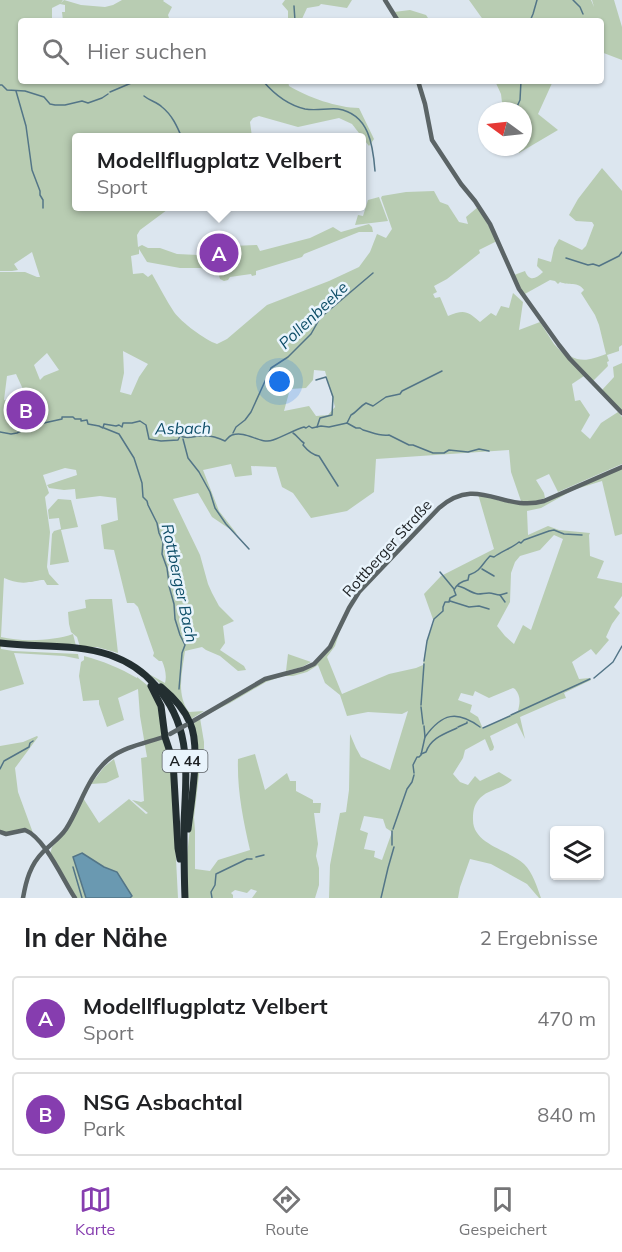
<!DOCTYPE html>
<html lang="de">
<head>
<meta charset="utf-8">
<style>
  body { margin:0; font-family:Mulish,sans-serif; background:#f2f2f2; color:#202124 }
  .controls { position:absolute; right:18px; bottom:18px; display:grid; overflow:hidden; border-radius:6px; box-shadow:0 2px 4px #0004 }
  .controls button { width:54px; height:54px; display:grid; place-items:center; padding:0; border:0; border-bottom:2px solid #e0e0e0; background:#fff; color:#202124; font:30px sans-serif }
  .compass { position:absolute; left:478px; top:102px; width:54px; height:54px; border-radius:50%; background:#fff; box-shadow:0 2px 4px #0004; rotate:285deg }
  .you { position:absolute; left:280px; top:382px; width:21px; height:21px; margin:-15px; border:4px solid #fff; border-radius:50%; background:#1a73e8; box-shadow:0 0 0 9px #1a73e833 }
  .badge { display:grid; place-items:center; width:39px; height:39px; border-radius:50%; background:#863daf; color:#fff; font-size:20px; font-weight:700 }
  .pin { position:absolute; translate:-50% -50%; border:3px solid #fff; box-shadow:0 2px 6px #0006 }
  .popup { position:absolute; left:72px; top:133px; width:294px; height:78px; box-sizing:border-box; display:grid; place-content:center; border-radius:6px; background:#fff; filter:drop-shadow(0 2px 4px #0005); font-size:20px; white-space:nowrap; color:#757577 }
  .popup b { font-size:22px; color:#202124 }
  .popup::after { content:''; position:absolute; left:50%; top:100%; margin-left:-12px; border:12px solid transparent; border-top-color:#fff }
  .list { margin:0; padding:0; list-style:none }
  h2 { display:flex; justify-content:space-between; align-items:center; height:78px; margin:0; padding:0 24px; font-size:26px }
  h2 small { font-size:20px; font-weight:400; color:#757577 }
  .list li { display:grid; grid-template-columns:39px 1fr auto; gap:18px; align-items:center; box-sizing:border-box; height:84px; margin:0 12px 12px; padding:0 12px; border:2px solid #e0e0e0; border-radius:6px }
  .list b { display:block; font-size:22px; white-space:nowrap }
  .list p { margin:0; font-size:20px; white-space:nowrap; color:#757577 }
  .list em { font-size:20px; font-style:normal; color:#757577 }
  .icon { flex:none; width:33px; height:33px; fill:none; stroke:currentColor; stroke-width:2; stroke-linecap:round; stroke-linejoin:round }
  .map { position:relative; flex:none; width:622px; height:898px; overflow:hidden }
  .search { position:absolute; background:#fff; box-shadow:0 2px 4px #0004; left:18px; right:18px; top:18px; height:66px; display:flex; align-items:center; gap:15px; box-sizing:border-box; padding:0 21px; border-radius:6px; color:#757577; font-size:22px }
  .sheet { height:270px; background:#fff }
  nav { display:flex; justify-content:space-around; align-items:center; box-sizing:border-box; height:84px; border-top:2px solid #e0e0e0; background:#fff; font-size:16px; color:#757577 }
  nav a { display:grid; justify-items:center; gap:3px }
  nav .on { color:#863daf }
  .map>svg:first-child { display:block }
  .green { fill:#b8ccb2; fill-rule:evenodd }
  .water { fill:#6a99b1; stroke:#537587; stroke-width:1.5 }
  .lines { fill:none; stroke-linecap:round; stroke-linejoin:round }
  .stream { stroke:#537587; stroke-width:1.5 }
  .secondary { stroke:#5b6466; stroke-width:4.5 }
  .highway { stroke:#232f31; stroke-width:7 }
  .secondary-bridge { stroke:#5b6466; stroke-width:4.5 }
  .labels { text-anchor:middle; dominant-baseline:central; stroke-width:5; stroke-linejoin:round; paint-order:stroke }
  .shield { fill:#e9f4fc; stroke:#5a6065; stroke-width:1.5 }
  .shield-label { font-size:14px; font-weight:bold; fill:#1d2124 }
  .street-label { font-size:15px; fill:#1d2124; stroke:#e9f4fc }
  .water-label { font-size:16px; font-style:italic; fill:#0d4d67; stroke:#e9f4fc }
</style>
</head>
<body>
<div class="map">
<svg width="622" height="898" viewBox="0 0 622 898">
  <rect width="100%" height="100%" fill="#dce6ef"/>
  <g class="green">
    <path d="M0,0h63l-2,3 3,-3 17,5 24,2 8,-2 9,-5h42l-1,1 9,6 -4,8 2,6h-107l-1,-9h3v-7l-5,-1 -8,4v13h-31v60h267l1,5c18,11 49,22 70,22l15,31 -5,7 -17,-22 -13,-6 -41,9 -39,-11 -6,2 -3,4 2,15 -176,1v68l95,1 -31,23 -3,5 1,12 4,-2 6,3h12l17,6 21,1 -1,-3 10,-5 50,-2 3,6 50,-13 23,-11 8,5 28,-8 3,3 1,5h-14l-55,22 -2,3 -46,14v4l-4,1 -1,-2 -21,3 -2,3 -4,1 -4,-2 -2,-7 -18,-4h-20l-33,-6 -8,-13v5l-8,2 2,18 10,-1 5,4 4,-3c7,12 14,26 22,38 7,10 31,28 43,32l10,-5 40,-34 62,-24 30,-14 11,-15 7,-18 9,4 6,-9 -11,-31 1,-2 24,-4 28,-1 6,11 8,3 11,17 9,2 -2,-7 12,-10 19,34 -18,9 1,3 -33,26 -13,7 3,6 -4,2 2,4 5,-1 8,19c16,-7 20,-5 32,6l11,-9 5,3 5,-10 8,2 4,-15 10,9 -4,28 21,-8 14,22 30,32 -12,8 3,17 5,-1 10,15 -9,16 9,8 11,-16 17,-11 4,5v47l-64,28 -9,-18 -13,6 8,13 1,5 -9,3h-15l-10,-29 -2,-22 -133,9 -2,33 -27,19 -36,7 -18,-25 -11,-6 -6,-20 -25,-1 1,9 -17,2 -4,-13 -28,6 16,41 18,23 -25,-17 -14,-24 -25,6 27,56 8,29 4,9 7,13 15,15 -11,5 2,17 -5,7 24,16 2,4 -8,1 -18,-15 -14,-6 -4,-3 -17,4c-3,21 -9,44 4,61l15,-1 -13,8 -19,-25 -23,-20 16,9c2,-7 0,-15 -3,-22h-3l-6,-5 1,-3 -16,-46 -4,-4h-7l-13,-53 -10,-1 -3,-24 17,-5 -2,-22 -16,-2 -24,3 -1,-10 -11,1 -15,-2 -2,-3 30,-10 -1,-5 -11,-2 -22,7 6,18 -4,4 5,35 -3,35 2,7 10,11h-12l-3,-5c-7,0 -9,2 -15,2 -8,2 -18,-1 -25,-4l-3,59c20,5 53,4 72,-3l3,12 -75,-4v7l12,2 65,3 1,5 -15,-3 -50,-3 10,31 -24,7v-419h25l12,5h3l-8,-25 -18,12 4,6 -6,1h-12zM123,351l25,13 -9,13 -8,18 -11,-3 4,-19zM47,353l12,17 -15,6 -4,4 -6,-15zM314,370l11,1 10,36 -7,8 -12,1 -7,-10 -25,5 6,-22 16,-1 7,-8zM16,374l11,24 -6,9h-5l-4,-6 -8,-1 3,-24z"/>
    <polygon points="285,0 352,0 347,8 321,4 319,6 307,8 301,21 288,21 288,11 282,4"/>
    <polygon points="469,0 591,0 594,7 592,0 614,0 622,27 622,60 601,52 601,21 484,21"/>
    <polygon points="410,10 426,15 430,21 400,21 394,12"/>
    <polygon points="495,81 553,81 538,114 558,130 519,153 515,147 523,147 523,111 503,111 501,94"/>
    <path d="M602,168l20,23v154l-3,2v4l-12,4 2,6 -2,1 1,4 -15,15 -23,-25c13,7 22,3 36,-2l-7,-29 -4,-10 -14,-22 3,-3c-6,-9 -15,-4 -24,-8l-2,2 -3,-3 -5,-1 -27,15 -9,-20 11,-4c4,11 11,8 18,1l-6,-6 1,-8 13,4 3,-14 5,-9 23,11 4,-4 8,-21 -2,-3 -16,-1 -7,-6 9,-16z"/>
    <polygon points="379,197 388,221 355,225 358,215 363,216 368,200"/>
    <polygon points="622,363 622,411 602,390 614,377 613,367"/>
    <path d="M622,468v66l-7,2 -13,-55 -29,9 -32,18 -14,3 1,24 20,-9 11,4 31,3 -1,2 1,21 14,5 -7,17 25,5v13l-8,11 6,6 -8,11 -6,13 3,3 -13,15 -5,-6 -19,13 7,17 11,-1 1,2 -27,13 2,5 -7,2 -39,17 5,22 -8,-16 -27,13 4,11 -1,3 -3,1 -5,-12 -20,11 -2,8 -10,16 7,8 8,3 7,-9 5,5 19,-9 13,8c-11,10 -27,9 -35,22 -4,6 -4,12 -4,18 0,25 37,30 51,44 9,9 13,23 17,34h-2l-12,-14 -36,-20 -21,-5 -10,28 -2,11h-129l1,-33 10,-52 6,-1 3,-22 1,-56 6,14 5,9 29,13 18,-59 -6,3 -34,-2 -21,4 -7,-21 -15,-12 -7,-18 -11,7 -14,4h-10l-17,6 -36,21 -30,15 4,24v6l-4,18 -6,51 1,14v38l15,2 8,-11 32,-10c-7,-30 -13,-60 -12,-91l17,-5 10,36 22,-17 3,8h6v10l17,9v3h8l-1,10h-6l4,31 -2,12 3,12v17l-4,13h-63l5,-7 -6,-2 -4,4 -12,-3 -4,3 2,2v3h-45l-1,-42 8,-76v-26l-2,-30 7,-6 66,-38 35,-9 16,-8 14,-14 9,-19 -5,16 -8,11 15,37 47,-20 27,-6 7,-3 4,-25 7,-18 -10,-28 17,-18 53,-27 -16,-55c9,1 15,5 23,7 15,4 29,4 45,0zM554,535l9,4 -32,91 -8,-5 -9,19 -9,-8 -8,-10 13,-24 1,-29 4,-11 5,-6 20,-6zM513,688l2,1c6,7 5,14 3,22l-35,18 -5,-12 -8,-5 2,-7 -14,-5 3,-7 12,3 2,-5 14,7zM364,816l19,3 3,9 6,4 -10,28 -8,-3 1,-6 -11,-2 4,-16 -8,-3z"/>
    <polygon points="58,499 71,500 78,527 61,530 69,562 50,565 52,534 54,531 61,529 59,518 49,519 48,510"/>
    <polygon points="90,599 112,599 118,653 97,647 80,647 77,637 71,632 69,624 68,612 86,608 85,600"/>
    <polygon points="288,654 311,662 302,667 286,671"/>
    <path d="M84,656c19,5 36,12 53,22v-1l10,8 8,10 16,65 7,138h-48l2,-2 -15,-24 -13,-5 -22,-14 -9,4 13,41h-10l-26,-44 2,-7 11,-12 20,-37 16,25 30,-24 17,15 2,-1 -16,-13 9,2 3,-1 -3,-43 6,-1 -7,-41 -2,-27 -20,9 6,22 -17,7 -8,-23v-4l-16,1 -4,-25 2,-14 3,-2z"/>
    <polygon points="37,736 38,737 15,768 18,792 33,833 30,832 8,833 0,831 0,746 23,742"/>
    <polygon points="114,759 119,777 106,783 91,784 104,767"/>
  </g>
  <polygon class="water" points="82,853 104,867 117,872 132,896 130,898 86,898 73,857"/>
  <g class="lines">
    <g class="stream">
      <polyline points="573,0 580,7 583,14"/>
      <polyline points="294,6 295,21"/>
      <polyline points="530,21 533,14 537,0"/>
      <polyline points="193,81 200,81"/>
      <path d="M263,81c11,13 25,24 42,28 11,2 22,-1 33,0 31,5 35,36 37,62"/>
      <polyline points="0,85 2,85 7,90 25,91 44,97 50,104 55,105 65,105 82,101 88,103 102,98 108,94"/>
      <polyline points="16,91 26,126 32,170 40,191 40,195 43,200 43,208"/>
      <polyline points="110,92 136,81"/>
      <path d="M144,96c6,5 13,6 18,11 10,8 15,19 20,31"/>
      <polyline points="515,111 520,100 521,81"/>
      <polyline points="566,258 588,265 593,264 599,266 619,256 622,252"/>
      <polyline points="316,380 326,377 333,397 332,415 320,418 317,427"/>
      <path d="M347,423l4,-8c6,-3 8,-8 15,-12l7,3 13,-9 14,-3 2,-3 40,-20"/>
      <polyline points="104,428 119,434 134,458 142,483 143,497 147,501 148,505 157,523 159,533 163,542 162,554 167,568 169,583 170,584 169,586 174,604 175,619 180,635 185,645 182,653 179,689"/>
      <path d="M0,432l11,2 6,-1 24,-12 3,2 18,-4v-2h11l2,2h6v2l6,-1 1,4 11,2 4,2 1,-4 12,2 3,-1 3,2 1,-4h9l8,-2 6,4 3,14 12,2 17,-1 2,-4c7,3 11,1 19,0 9,-1 18,1 26,5 2,-2 4,-5 7,-6 15,-5 28,10 41,5 11,-4 21,-10 31,-13l2,1 3,-2 3,2 9,-2 8,1 18,-4 9,5h4l3,2c8,2 18,7 26,5l20,10h4l20,8h11l5,-3 19,2 11,-3 10,2"/>
      <polyline points="233,433 236,427 245,420 251,412 271,368 288,357 311,334 320,318 373,273"/>
      <path d="M293,433c5,3 6,7 11,10l-1,2c4,5 10,10 16,11l19,30"/>
      <polyline points="183,439 188,458 199,472 210,492 215,508 226,524 249,549"/>
      <polyline points="482,569 494,576"/>
      <polyline points="440,572 454,589"/>
      <path d="M458,586c7,1 12,7 20,8 4,0 7,-1 11,-1 4,0 7,2 11,2l5,7"/>
      <polyline points="500,595 507,593"/>
      <polyline points="450,601 469,607 479,606 489,609"/>
      <path d="M424,661l3,-20 7,-22 9,-8v-4l2,-5h4l1,-4 6,-3 -2,-5c3,-6 8,-9 14,-10l1,-5c12,-4 13,-11 21,-19l4,1c8,-6 18,-9 25,-15l2,1 3,-3 25,-9 5,-1 10,4 18,1"/>
      <polyline points="594,678 613,662 622,646"/>
      <polyline points="421,705 424,664"/>
      <polyline points="421,707 423,724"/>
      <polyline points="511,715 590,679"/>
      <polyline points="458,727 467,723 467,722"/>
      <polyline points="483,728 510,716"/>
      <path d="M425,737c17,-24 32,-27 55,-10"/>
      <path d="M421,754l5,-2c5,-14 18,-18 31,-24"/>
      <polyline points="0,769 4,761 29,747 30,743 33,741"/>
      <polyline points="414,773 413,765 417,757 419,757 421,755 425,737 424,726"/>
      <polyline points="393,829 407,789 412,782 414,775"/>
      <polyline points="392,845 392,831"/>
      <polyline points="256,857 264,855"/>
      <polyline points="73,867 82,898"/>
      <polyline points="212,898 211,892 215,885 216,874 247,859 252,859"/>
      <polyline points="381,898 388,868 394,847"/>
    </g>
    <g class="secondary">
      <polyline points="385,0 398,21"/>
      <polyline points="418,81 425,104 432,140 461,184 475,201 490,224 519,289 559,345 570,359 622,413"/>
      <path d="M188,724l77,-45 38,-10 11,-5 16,-17 19,-39 10,-16 80,-84c39,-34 64,5 105,-7l78,-34"/>
      <path d="M0,832l6,2 19,-4c20,8 38,50 50,68"/>
      <path d="M23,898c3,-17 7,-33 20,-46 8,-8 17,-14 23,-23 15,-23 21,-53 44,-71 16,-12 37,-15 56,-22"/>
    </g>
    <g class="highway">
      <path d="M0,643c36,5 75,0 110,12 17,6 33,16 45,30 38,41 31,88 29,139 0,25 0,49 1,74"/>
      <polyline points="151,686 161,706 165,737 173,761 178,848 180,859"/>
      <path d="M161,687c12,10 23,21 29,36 11,23 1,80 -2,106"/>
    </g>
    <polyline class="secondary-bridge" points="170,734 186,725"/>
  </g>
  <g class="labels">
    <rect class="shield" x="162.5" y="750" width="45" height="22" rx="4.5"/>
    <g class="shield-label">
      <text x="185" y="761">A 44</text>
    </g>
    <g class="street-label">
      <text transform="translate(387 548) rotate(-48)">Rottberger Straße</text>
    </g>
    <g class="water-label">
      <text transform="translate(313 315) rotate(-44)">Pollenbeeke</text>
      <text transform="translate(183 428) rotate(-1)">Asbach</text>
      <text transform="translate(180 583) rotate(78)">Rottberger Bach</text>
    </g>
  </g>
</svg>
<div class="controls">
<button><svg class="icon" aria-label="layers" viewBox="0 0 24 24"><path d="M12 4l9 5-9 5-9-5zM3 14l9 5 9-5"/></svg></button>
</div>
<svg class="compass" viewBox="-18 -18 36 36"><path d="M0-13l5 13h-10z" fill="#e53935"/><path d="M0 13l5-13h-10z" fill="#757577"/></svg>
<div class="you"></div>
<div class="pin badge" style="left:219px;top:253px">A</div>
<div class="popup"><b>Modellflugplatz Velbert</b>Sport</div>
<div class="pin badge" style="left:26px;top:410px">B</div>
<div class="search"><svg class="icon" aria-label="search" viewBox="0 0 24 24"><circle cx="10" cy="10" r="6"/><path d="M15 15l6 6"/></svg>Hier suchen</div>
</div>
<section class="sheet">
<h2>In der Nähe<small>2 Ergebnisse</small></h2>
<ul class="list">
<li><span class="badge">A</span><div><b>Modellflugplatz Velbert</b><p>Sport</p></div><em>470 m</em></li>
<li><span class="badge">B</span><div><b>NSG Asbachtal</b><p>Park</p></div><em>840 m</em></li>
</ul>
</section>
<nav>
<a class="on"><svg class="icon" aria-label="map" viewBox="0 0 24 24"><path d="M3 6l6-2 6 2 6-2v14l-6 2-6-2-6 2zM9 4v14M15 6v14"/></svg>Karte</a>
<a><svg class="icon" aria-label="directions" viewBox="0 0 24 24"><path d="M12 3l9 9-9 9-9-9zM9 14v-3h6M13 9l2 2-2 2"/></svg>Route</a>
<a><svg class="icon" aria-label="saved" viewBox="0 0 24 24"><path d="M7 4h10v16l-5-4-5 4z"/></svg>Gespeichert</a>
</nav>
</body>
</html>
